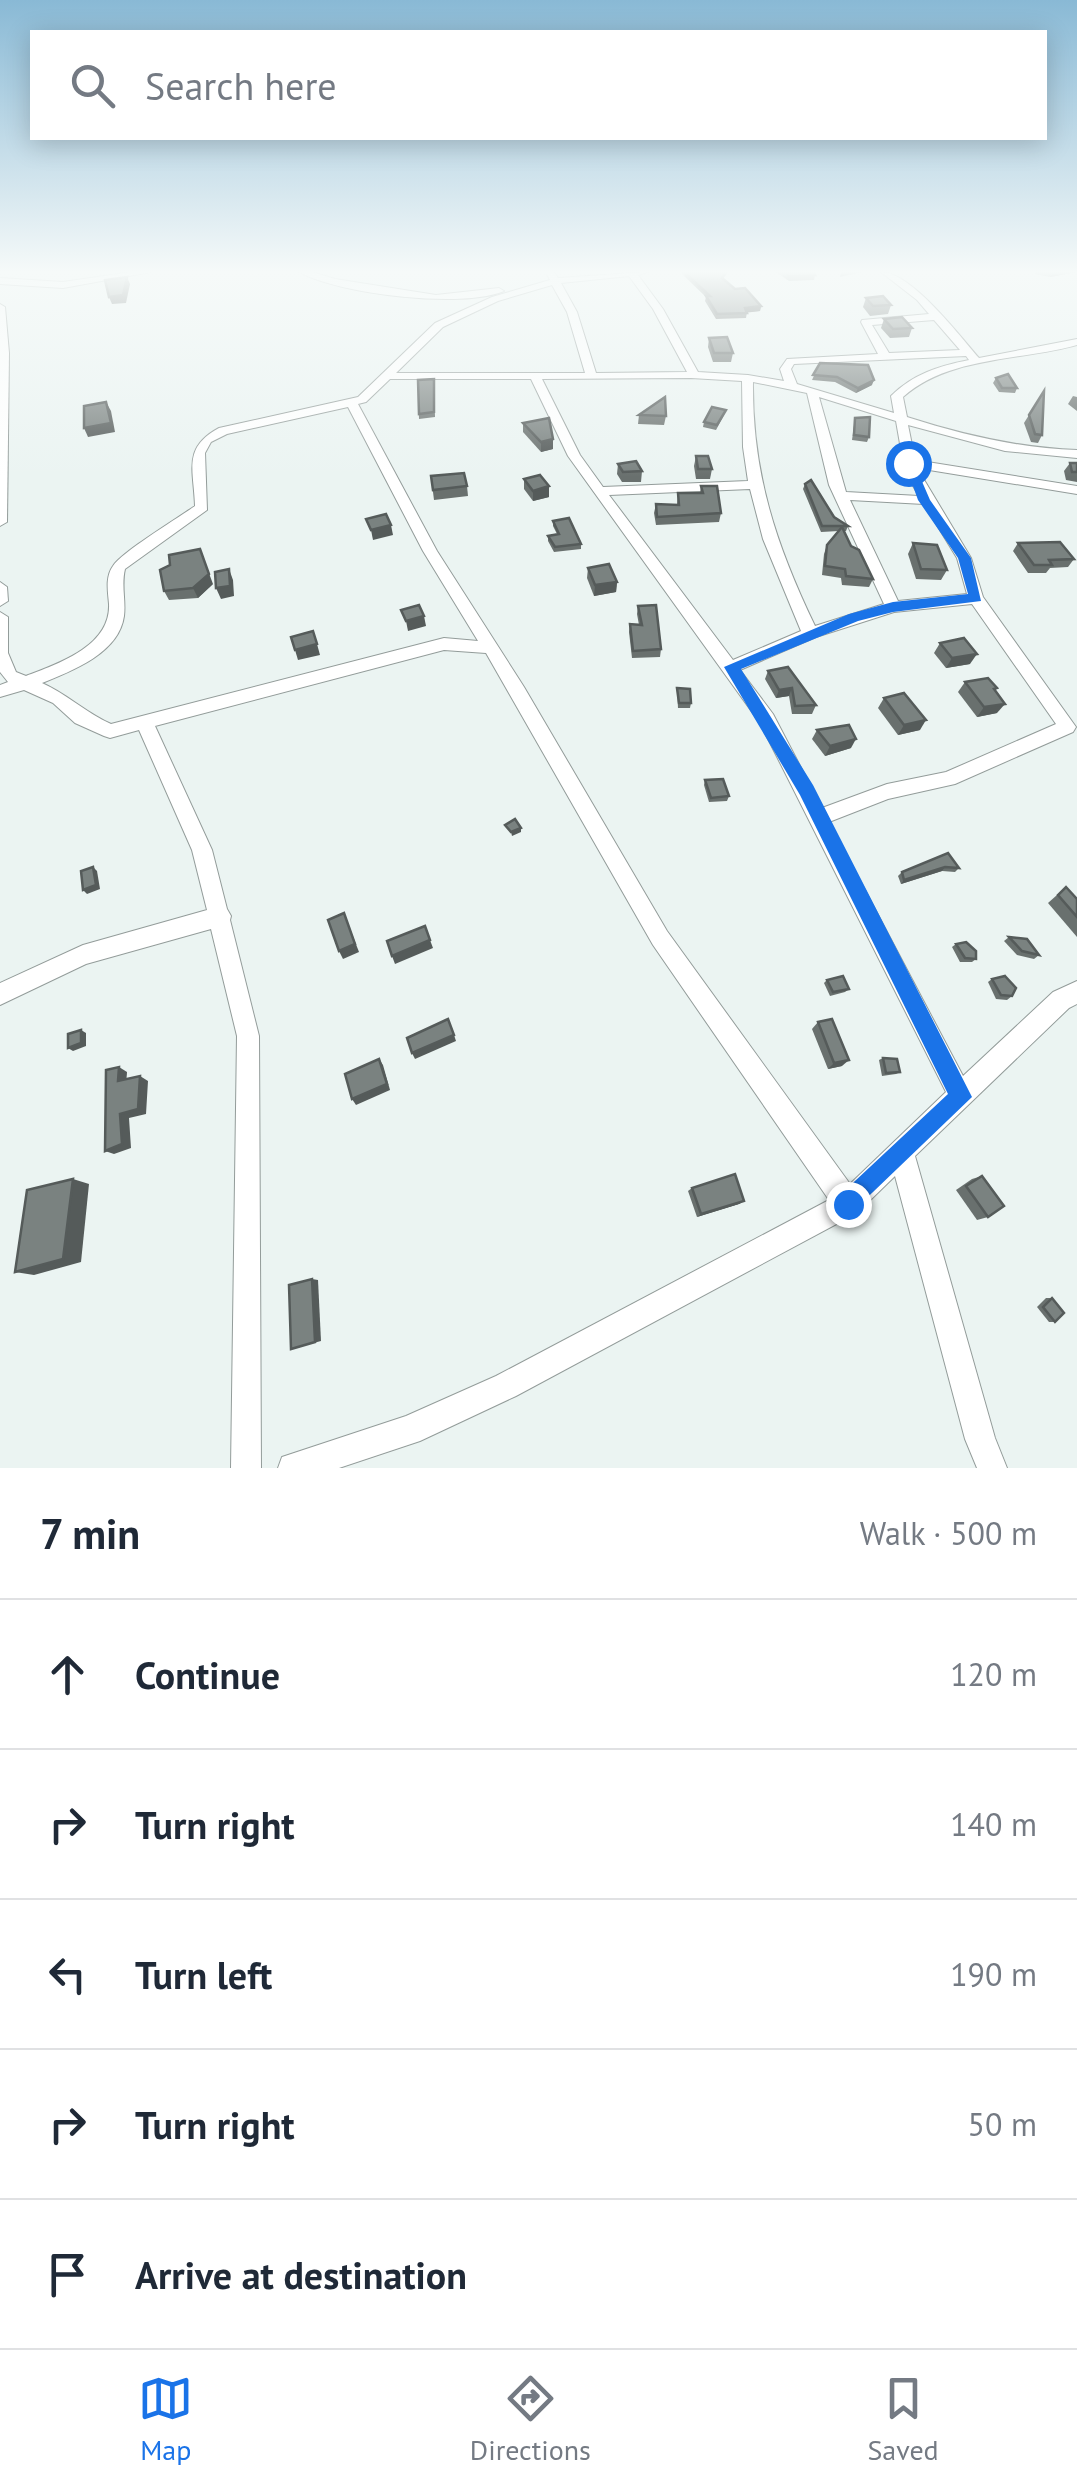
<!DOCTYPE html>
<html lang="en">
<head>
<meta charset="utf-8">
<style>
  body { margin:0; font-family:"PT Sans",sans-serif; background:#f2f2f3; color:#1f2937 }
  .stop { position:absolute; width:30px; height:30px; margin:-22px; border:8px solid #1a73e8; border-radius:50%; background:#fff }
  .stop.end { background:#1a73e8; border-color:#fff; box-shadow:0 2px 10px #0008 }
  .list { margin:0; padding:0; list-style:none }
  h2 { display:flex; justify-content:space-between; align-items:center; height:130px; margin:0; padding:0 40px; font-size:42px }
  h2 small { font-size:32px; font-weight:400; color:#747a83 }
  .list li { display:grid; grid-template-columns:65px 1fr auto; gap:30px; align-items:center; box-sizing:border-box; height:150px; padding:0 40px; border-top:2px solid #e0e1e3 }
  .list b { display:block; font-size:38px; white-space:nowrap }
  .list em { font-size:32px; font-style:normal; color:#747a83 }
  .icon { flex:none; width:55px; height:55px; fill:none; stroke:currentColor; stroke-width:2; stroke-linecap:round; stroke-linejoin:round }
  .map { position:relative; flex:none; width:1077px; height:1468px; overflow:hidden }
  .search { position:absolute; background:#fff; box-shadow:0 5px 25px #0003; left:30px; right:30px; top:30px; height:110px; display:flex; align-items:center; gap:25px; box-sizing:border-box; padding:0 35px; border-radius:0px; color:#747a83; font-size:38px }
  .sheet { height:880px; background:#fff }
  nav { display:flex; justify-content:space-around; align-items:center; box-sizing:border-box; height:140px; border-top:2px solid #e0e1e3; background:#fff; font-size:28px; color:#747a83 }
  nav a { display:grid; justify-items:center; gap:5px }
  nav .on { color:#1a73e8 }
  .map>svg:first-child { display:block }
  .lines { fill:none; stroke-linecap:round; stroke-linejoin:round }
  .street-casing { stroke:#939c9a; stroke-width:2 }
  .street { fill:#fff; fill-rule:evenodd }
  .wall { fill:#69706e }
  .shaded-wall { fill:#555b5a }
  .building { fill:#7a8280; stroke:#555b5a; stroke-width:2.5 }
  .route { fill:#1a73e8 }
</style>
</head>
<body>
<div class="map">
<svg width="1077" height="1468" viewBox="0 0 1077 1468">
  <rect width="100%" height="100%" fill="#ebf4f2"/>
  <g class="lines">
    <g class="street-casing">
      <g id="street">
        <polygon points="131,272 151,272 63,288 0,284 0,278 63,282"/>
        <path d="M299,272h13l23,7 101,16 63,-7 5,3c-41,18 -166,3 -205,-19z"/>
        <path d="M546,272h8l4,6 90,-6 -10,3 25,34 35,63 50,3 36,6 -4,-12 7,-10 91,-5 -17,-32 1,-2 67,-6 -12,-14 -36,-28c30,0 78,63 98,86l98,-19v6c-57,16 -128,11 -174,52l4,20c56,18 111,31 170,33v8l-72,-7 -97,-26 7,35 162,26v8l-160,-26 54,90 12,39 93,130 -3,5 -118,52 -67,15 -59,23 134,254 90,-84 24,-11v23l-8,4 -154,148 80,282 12,30h-30l-12,-29 -70,-263 -38,37 -341,183 -96,45 -81,27h-61l4,-11 124,-41 90,-40 333,-176 -176,-255 -167,-292 -42,-3 -289,76 57,124 15,59 4,7 -1,4 29,116 2,432h-30l6,-432 -26,-107 -125,35 -86,41v-22l83,-38 124,-35 -15,-60 -53,-120 -29,8 -6,-2 -29,-13 -22,-20 -29,-13 -24,7v-12l8,-3 -8,-10v-60l8,5v36l8,19 10,4c32,-12 85,-30 83,-72 -1,-12 -4,-27 4,-38 9,-14 65,-48 82,-60 -1,-36 -13,-58 24,-78l139,-31 77,-74 57,-26 58,-17zM629,276l24,33 34,63 -91,1 -19,-61 -16,-29zM552,285l15,27 18,61h-189l47,-46 55,-26zM934,320l26,30 -71,3 -17,-28zM966,356l3,4c-30,6 -56,14 -78,36l3,17 -97,-29 -6,-15 3,-5zM390,379h141l37,77 192,267 186,369 -96,92 -183,-253 -143,-244 -87,-136 -79,-147 8,-2zM542,379l149,-1 51,3 1,66 5,34 -145,6 -23,-32zM753,382l54,11 22,92 55,119 -69,22c-39,-81 -63,-153 -62,-244zM819,397l77,24 9,51 14,24 -73,-4zM348,407l75,144 55,90 -34,-3 -333,86c-25,-11 -44,-30 -69,-41 30,-12 77,-30 82,-67 2,-16 -3,-30 1,-47l82,-59 -2,-57 6,-11 16,-8zM750,489l13,50 38,92 -68,29 -124,-165zM850,500l74,4 33,54 10,36 -69,7zM972,604l84,120 -110,48 -59,12 -65,24 -49,-94 -33,-44 76,-33 78,-25z"/>
        <polygon points="0,304 5,307 9,353 7,522 0,526"/>
        <polygon points="0,582 7,587 8,601 0,606"/>
      </g>
    </g>
    <use href="#street" class="street"/>
  </g>
  <g class="wall">
    <polygon points="682,272 728,272 723,279 735,289 761,306 760,311 747,312 746,318 716,319 705,301 706,297 682,274"/>
    <polygon points="776,272 813,272 815,275 814,280 789,281"/>
    <polygon points="1035,272 1077,272 1050,277 1035,274"/>
    <polygon points="866,298 891,305 888,314 870,316 863,307"/>
    <polygon points="884,319 912,328 909,337 890,338 881,328"/>
    <polygon points="709,338 733,353 731,362 713,362 708,347"/>
    <polygon points="820,363 872,385 856,393 835,382 812,380"/>
    <polygon points="996,378 1017,388 1015,393 999,392 993,383"/>
    <polygon points="434,379 435,417 419,419 418,380"/>
    <polygon points="1044,391 1042,435 1038,443 1031,442 1024,423"/>
    <polygon points="1073,396 1077,397 1077,411 1068,404"/>
    <polygon points="639,415 666,416 664,425 638,424"/>
    <polygon points="724,415 716,430 703,427 704,422"/>
    <polygon points="855,418 869,437 867,442 852,440"/>
    <polygon points="523,423 553,439 553,449 541,452 523,432"/>
    <polygon points="696,456 712,469 710,479 696,479 694,466"/>
    <polygon points="1070,463 1077,463 1077,482 1066,480 1064,471"/>
    <polygon points="618,464 642,471 641,482 622,482 617,474"/>
    <polygon points="431,476 467,486 468,496 434,500"/>
    <polygon points="524,479 549,497 533,501 524,489"/>
    <polygon points="805,484 834,517 848,526 846,531 844,531 851,546 873,579 869,587 842,585 841,578 822,575 824,554 827,545 839,531 821,532 803,489"/>
    <polygon points="701,486 721,513 719,522 656,525 654,513 656,504 677,505 678,493 700,493"/>
    <polygon points="553,521 581,544 581,549 554,552 548,541 548,536 557,534 553,526"/>
    <polygon points="913,543 947,570 941,580 916,579 908,554"/>
    <polygon points="1018,543 1074,559 1068,567 1050,568 1046,573 1028,573 1013,551"/>
    <polygon points="588,568 617,582 616,592 594,596 587,578"/>
    <polygon points="213,584 198,598 169,600 164,591"/>
    <polygon points="638,606 661,649 660,657 632,658 629,632 630,624 639,625 637,614"/>
    <polygon points="940,643 970,664 946,668 934,653"/>
    <polygon points="768,671 816,705 812,714 792,714 789,696 776,698 765,679"/>
    <polygon points="965,682 995,691 997,713 977,717 958,692"/>
    <polygon points="677,688 691,703 690,708 678,708"/>
    <polygon points="884,698 920,730 898,735 878,708"/>
    <polygon points="817,730 851,748 825,756 812,739"/>
    <polygon points="705,780 729,796 727,801 709,802 704,785"/>
    <polygon points="948,853 959,868 955,872 942,871 901,884 898,876 902,872"/>
    <polygon points="1066,887 1077,899 1077,937 1048,903"/>
    <polygon points="1009,937 1039,955 1034,959 1017,955 1004,941"/>
    <polygon points="956,944 976,959 972,962 960,962 952,947"/>
    <polygon points="992,979 1012,996 1007,1000 996,999 988,982"/>
    <polygon points="827,980 849,989 845,992 830,996 824,983"/>
    <polygon points="818,1022 842,1066 828,1069 812,1029"/>
    <polygon points="883,1058 900,1072 896,1074 882,1076 879,1060"/>
    <polygon points="982,1176 988,1217 977,1220 956,1190 972,1179"/>
    <polygon points="692,1188 744,1201 739,1204 697,1217 688,1191"/>
    <polygon points="1046,1298 1052,1298 1055,1322 1049,1322 1037,1307"/>
  </g>
  <g class="shaded-wall">
    <polygon points="841,272 862,272 840,277"/>
    <polygon points="1053,272 1077,272 1050,277"/>
    <polygon points="127,277 130,284 126,303 112,304 109,297"/>
    <polygon points="761,306 760,311 744,313 745,308"/>
    <polygon points="874,380 872,385 856,393 858,388"/>
    <polygon points="106,402 111,411 115,432 88,437 84,428"/>
    <polygon points="553,439 553,449 541,452 541,442"/>
    <polygon points="549,486 549,497 533,501 533,491"/>
    <polygon points="391,525 393,535 373,540 371,530"/>
    <polygon points="200,549 213,584 198,598 193,588"/>
    <polygon points="229,569 233,580 234,596 221,599 216,588"/>
    <polygon points="617,582 616,592 594,596 595,585"/>
    <polygon points="424,616 426,626 408,631 406,621"/>
    <polygon points="317,644 320,655 298,660 295,650"/>
    <polygon points="977,654 970,664 946,668 952,658"/>
    <polygon points="792,688 789,696 776,698 779,690"/>
    <polygon points="1005,704 997,713 977,717 984,707"/>
    <polygon points="926,720 920,730 898,735 904,725"/>
    <polygon points="856,739 851,748 825,756 830,746"/>
    <polygon points="521,828 521,832 512,836 511,832"/>
    <polygon points="93,867 97,871 100,889 87,894 83,890"/>
    <polygon points="945,867 942,871 901,884 904,880"/>
    <polygon points="344,913 359,952 343,959 339,951"/>
    <polygon points="430,940 433,948 395,964 392,956"/>
    <polygon points="81,1030 86,1033 86,1046 73,1051 68,1048"/>
    <polygon points="454,1035 456,1041 415,1059 412,1053"/>
    <polygon points="379,1059 383,1065 390,1090 356,1105 352,1099"/>
    <polygon points="849,1060 842,1066 828,1069 834,1063"/>
    <polygon points="119,1067 127,1072 126,1086 118,1081"/>
    <polygon points="140,1076 148,1081 146,1114 129,1118 131,1148 114,1154 105,1151 120,1114"/>
    <polygon points="73,1179 89,1184 81,1262 34,1275 15,1272"/>
    <polygon points="744,1201 739,1204 697,1217 701,1214"/>
    <polygon points="312,1279 318,1280 321,1341 291,1349"/>
  </g>
  <g class="building">
    <polygon points="684,272 726,272 722,278 735,289 745,288 761,306 745,308 747,313 717,314 706,296 710,296"/>
    <polygon points="784,272 813,272 815,275 790,276"/>
    <polygon points="127,277 123,295 109,297 105,280"/>
    <polygon points="883,296 891,305 873,306 866,298"/>
    <polygon points="902,317 912,328 893,329 884,319"/>
    <polygon points="727,337 733,353 714,353 709,338"/>
    <polygon points="820,363 868,365 874,380 858,388 837,377 813,375"/>
    <polygon points="1008,374 1017,388 1002,388 996,378"/>
    <polygon points="434,379 434,412 419,414 418,380"/>
    <polygon points="1044,391 1042,435 1035,434 1029,415"/>
    <polygon points="665,397 666,416 639,415"/>
    <polygon points="106,402 111,423 84,428 84,406"/>
    <polygon points="712,407 726,410 717,425 704,422"/>
    <polygon points="870,417 869,437 854,435 855,418"/>
    <polygon points="549,418 553,439 541,442 523,423"/>
    <polygon points="696,456 708,456 712,469 698,469"/>
    <polygon points="636,461 642,471 623,472 618,464"/>
    <polygon points="1070,463 1077,463 1077,472 1072,472"/>
    <polygon points="464,473 467,486 433,490 431,476"/>
    <polygon points="540,475 549,486 533,491 524,479"/>
    <polygon points="811,480 834,517 848,526 822,526 805,484"/>
    <polygon points="701,486 717,486 721,513 657,517 656,504 679,505 678,493 703,493"/>
    <polygon points="386,514 391,525 371,530 366,519"/>
    <polygon points="569,518 581,544 555,547 548,536 559,534 553,521"/>
    <polygon points="842,527 851,546 859,550 873,579 846,576 845,569 825,566 827,545"/>
    <polygon points="1060,542 1074,559 1049,560 1052,565 1034,565 1018,543"/>
    <polygon points="913,543 937,545 947,570 921,569"/>
    <polygon points="200,549 209,574 193,588 164,591 160,570 170,565 169,555"/>
    <polygon points="609,564 617,582 595,585 588,568"/>
    <polygon points="229,569 230,586 216,588 215,572"/>
    <polygon points="419,605 424,616 406,621 401,610"/>
    <polygon points="656,605 661,649 633,651 630,624 642,625 638,606"/>
    <polygon points="313,631 317,644 295,650 291,637"/>
    <polygon points="964,638 977,654 952,658 940,643"/>
    <polygon points="788,667 816,705 795,706 792,688 779,690 768,671"/>
    <polygon points="988,678 997,688 994,689 1005,704 984,707 965,682"/>
    <polygon points="677,688 690,689 691,703 679,703"/>
    <polygon points="904,693 926,720 904,725 884,698"/>
    <polygon points="849,725 856,739 830,746 817,730"/>
    <polygon points="723,779 729,796 711,798 705,780"/>
    <polygon points="515,819 521,828 511,832 505,825"/>
    <polygon points="948,853 959,868 945,867 904,880 902,872"/>
    <polygon points="93,867 96,885 83,890 81,871"/>
    <polygon points="1066,887 1077,899 1077,917 1058,895"/>
    <polygon points="344,913 355,944 339,951 328,920"/>
    <polygon points="425,926 430,940 392,956 387,941"/>
    <polygon points="1009,937 1027,939 1039,955 1022,951"/>
    <polygon points="966,942 976,951 976,959 965,958 956,944"/>
    <polygon points="843,976 849,989 833,992 827,980"/>
    <polygon points="1005,976 1016,988 1012,996 1001,995 992,979"/>
    <polygon points="448,1019 454,1035 412,1053 407,1038"/>
    <polygon points="832,1019 849,1060 834,1063 818,1022"/>
    <polygon points="81,1030 81,1043 68,1048 68,1034"/>
    <polygon points="883,1058 897,1059 900,1072 886,1073"/>
    <polygon points="379,1059 387,1084 352,1099 345,1074"/>
    <polygon points="119,1067 118,1081 140,1076 138,1109 120,1114 122,1144 105,1151 106,1070"/>
    <polygon points="735,1174 744,1201 701,1214 692,1188"/>
    <polygon points="982,1176 1004,1206 988,1217 966,1186"/>
    <polygon points="73,1179 63,1259 15,1272 27,1190"/>
    <polygon points="312,1279 315,1342 291,1349 289,1285"/>
    <polygon points="1052,1298 1064,1313 1055,1322 1043,1307"/>
  </g>
  <linearGradient id="sky" x2="0" y2="1"><stop stop-color="#89b9d5"/><stop offset="0.57" stop-color="#f6faf9"/><stop offset="1" stop-color="#f6faf9" stop-opacity="0"/></linearGradient>
  <rect width="1077" height="477" fill="url(#sky)"/>
  <polygon class="route" points="904,461 914,463 930,500 971,558 981,601 893,612 858,621 741,669 813,785 972,1097 848,1216 840,1212 836,1204 840,1195 948,1094 800,795 724,667 849,614 893,602 968,594 958,558 918,500"/>
</svg>
<div class="stop" style="left:908px;top:463px"></div>
<div class="stop end" style="left:848px;top:1204px"></div>
<div class="search"><svg class="icon" aria-label="search" viewBox="0 0 24 24"><circle cx="10" cy="10" r="6"/><path d="M15 15l6 6"/></svg>Search here</div>
</div>
<section class="sheet">
<h2>7 min<small>Walk · 500 m</small></h2>
<ul class="list">
<li><svg class="icon" aria-label="ahead" viewBox="0 0 24 24"><path d="M12 20V5M6 11l6-6 6 6"/></svg><div><b>Continue</b></div><em>120 m</em></li>
<li><svg class="icon" aria-label="right" viewBox="0 0 24 24"><path d="M7 20v-9h11M14 6l5 5-5 5"/></svg><div><b>Turn right</b></div><em>140 m</em></li>
<li><svg class="icon" aria-label="left" viewBox="0 0 24 24"><path d="M17 20v-9H6M10 6l-5 5 5 5"/></svg><div><b>Turn left</b></div><em>190 m</em></li>
<li><svg class="icon" aria-label="right" viewBox="0 0 24 24"><path d="M7 20v-9h11M14 6l5 5-5 5"/></svg><div><b>Turn right</b></div><em>50 m</em></li>
<li><svg class="icon" aria-label="arrive" viewBox="0 0 24 24"><path d="M6 21V4h12l-3 4 3 4H6"/></svg><div><b>Arrive at destination</b></div></li>
</ul>
</section>
<nav>
<a class="on"><svg class="icon" aria-label="map" viewBox="0 0 24 24"><path d="M3 6l6-2 6 2 6-2v14l-6 2-6-2-6 2zM9 4v14M15 6v14"/></svg>Map</a>
<a><svg class="icon" aria-label="directions" viewBox="0 0 24 24"><path d="M12 3l9 9-9 9-9-9zM9 14v-3h6M13 9l2 2-2 2"/></svg>Directions</a>
<a><svg class="icon" aria-label="saved" viewBox="0 0 24 24"><path d="M7 4h10v16l-5-4-5 4z"/></svg>Saved</a>
</nav>
</body>
</html>
